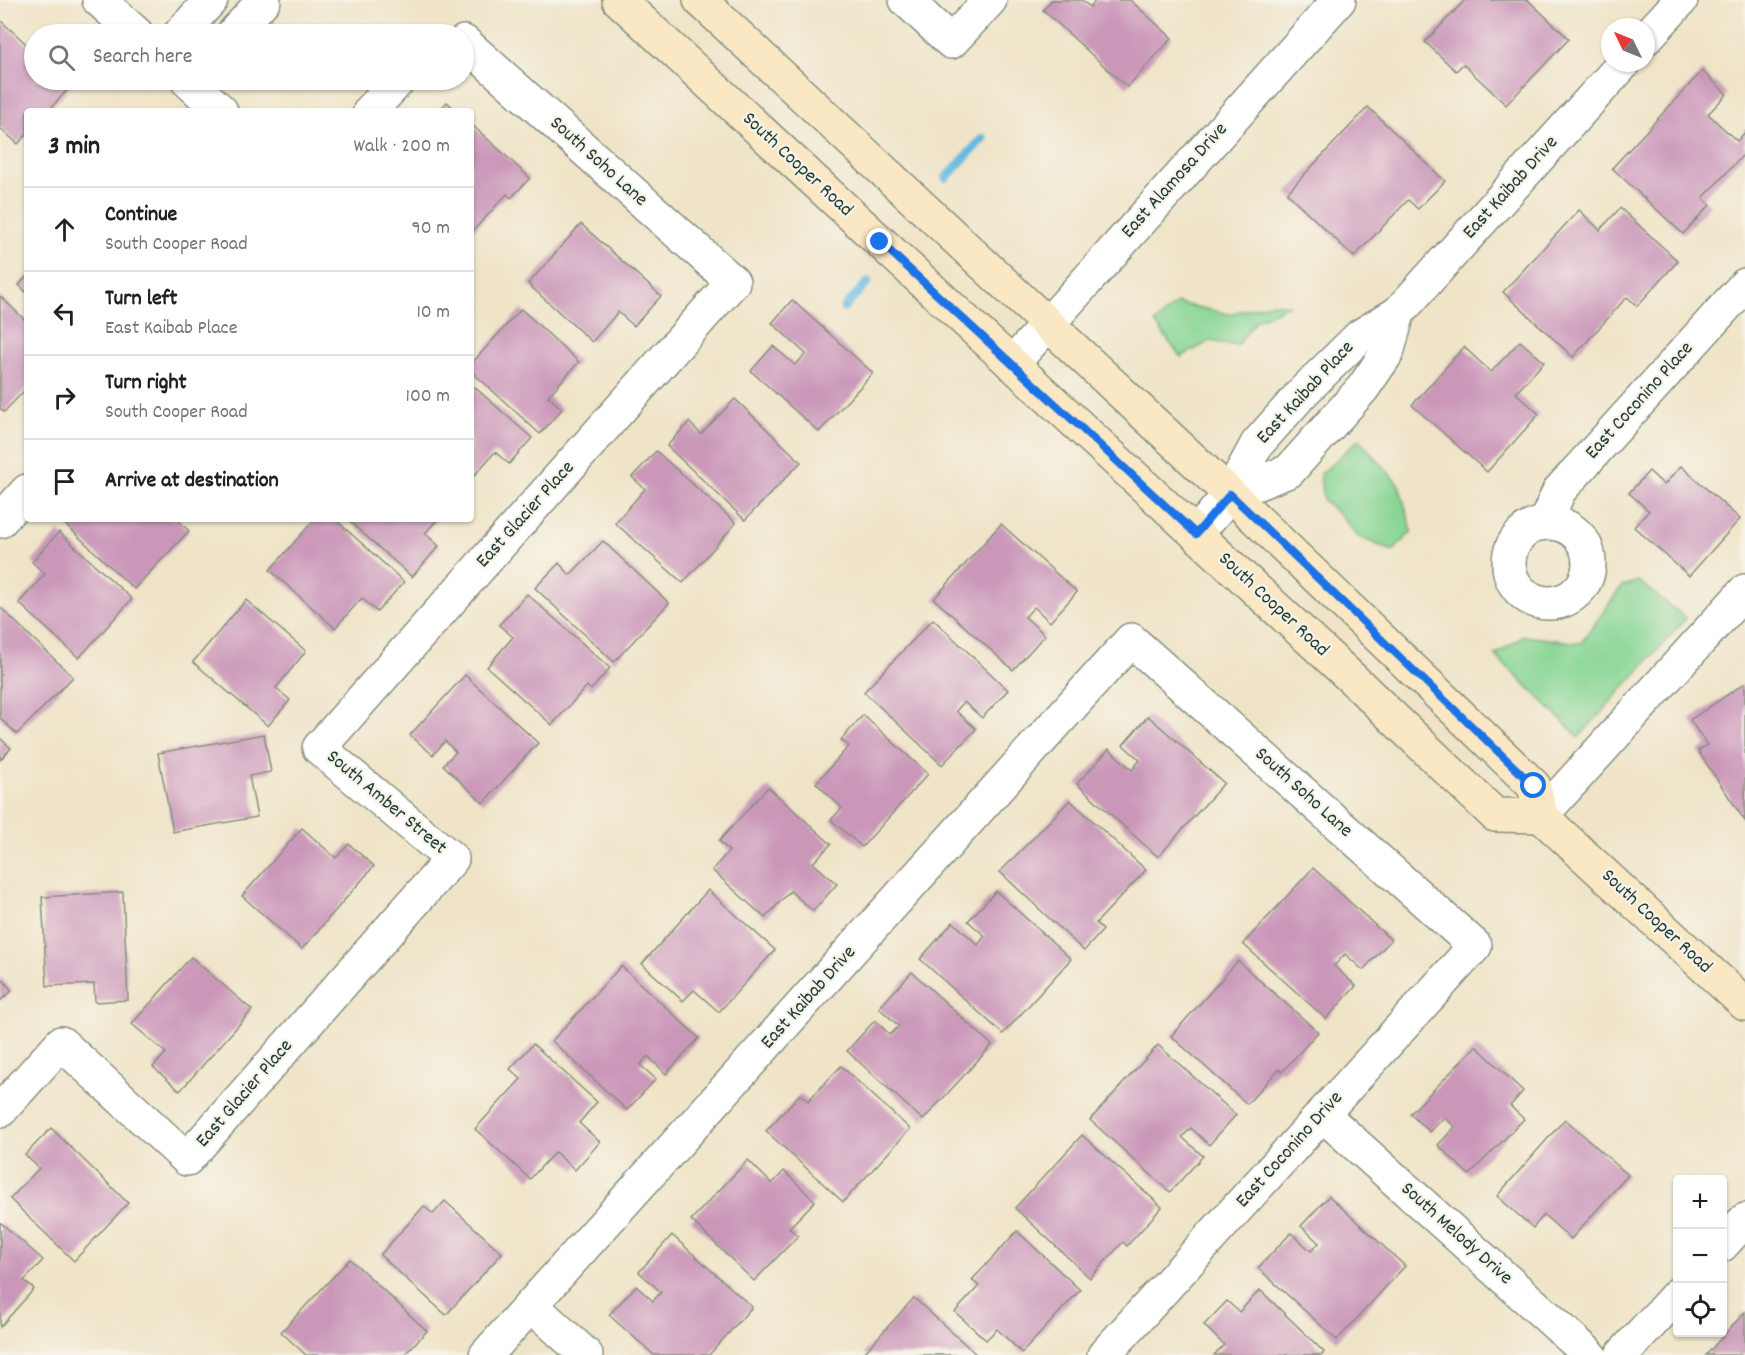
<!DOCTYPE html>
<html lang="en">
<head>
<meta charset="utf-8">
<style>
  body { margin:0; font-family:Dekko,sans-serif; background:#f6f6f6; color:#202124 }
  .controls { position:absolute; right:18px; bottom:18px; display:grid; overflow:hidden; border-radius:6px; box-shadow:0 2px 4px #0004 }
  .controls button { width:54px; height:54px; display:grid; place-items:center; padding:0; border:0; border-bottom:2px solid #e0e0e0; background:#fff; color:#202124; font:30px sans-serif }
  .compass { position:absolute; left:1601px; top:18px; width:54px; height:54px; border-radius:50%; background:#fff; box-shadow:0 2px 4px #0004; rotate:313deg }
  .stop { position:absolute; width:18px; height:18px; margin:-14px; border:4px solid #1a73e8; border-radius:50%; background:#fff }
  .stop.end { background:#1a73e8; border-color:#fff; box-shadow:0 2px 6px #0008 }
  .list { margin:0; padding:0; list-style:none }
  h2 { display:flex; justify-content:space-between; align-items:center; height:78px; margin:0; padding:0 24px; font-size:26px }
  h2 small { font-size:20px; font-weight:400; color:#757577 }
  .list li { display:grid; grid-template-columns:39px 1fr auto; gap:18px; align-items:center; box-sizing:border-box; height:84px; padding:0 24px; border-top:2px solid #e0e0e0 }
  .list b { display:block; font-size:22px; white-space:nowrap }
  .list p { margin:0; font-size:20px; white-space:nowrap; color:#757577 }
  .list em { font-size:20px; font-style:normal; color:#757577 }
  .icon { flex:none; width:33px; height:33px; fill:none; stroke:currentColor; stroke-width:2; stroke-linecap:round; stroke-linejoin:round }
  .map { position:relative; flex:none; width:1745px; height:1355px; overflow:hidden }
  .search { position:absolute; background:#fff; box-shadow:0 2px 4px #0004; left:24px; top:24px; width:450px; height:66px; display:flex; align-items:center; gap:15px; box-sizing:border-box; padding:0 21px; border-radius:33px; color:#757577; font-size:22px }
  .panel { position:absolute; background:#fff; box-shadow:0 2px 4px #0004; left:24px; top:108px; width:450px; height:414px; border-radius:6px }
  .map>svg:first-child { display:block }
  .green { fill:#89d695; stroke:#548a64; stroke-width:1.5 }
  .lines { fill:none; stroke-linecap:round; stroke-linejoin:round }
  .stream { stroke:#64b8e0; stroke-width:9 }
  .building { fill:#ca97b9 }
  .minor-casing { stroke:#87907e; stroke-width:36 }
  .secondary-casing { stroke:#87907e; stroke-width:36 }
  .minor { stroke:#fff; stroke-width:33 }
  .secondary { stroke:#fae7c3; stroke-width:33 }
  .route { stroke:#1a73e8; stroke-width:8 }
  .labels { text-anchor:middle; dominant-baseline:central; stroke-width:4.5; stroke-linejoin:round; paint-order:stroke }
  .street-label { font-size:20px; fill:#1f3d34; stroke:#f7f3e8 }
</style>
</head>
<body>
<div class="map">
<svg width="1745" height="1355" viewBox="0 0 1745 1355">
  <rect width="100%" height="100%" fill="#f7f3e8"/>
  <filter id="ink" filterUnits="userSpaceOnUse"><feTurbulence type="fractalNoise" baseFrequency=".0167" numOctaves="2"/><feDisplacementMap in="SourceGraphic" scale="12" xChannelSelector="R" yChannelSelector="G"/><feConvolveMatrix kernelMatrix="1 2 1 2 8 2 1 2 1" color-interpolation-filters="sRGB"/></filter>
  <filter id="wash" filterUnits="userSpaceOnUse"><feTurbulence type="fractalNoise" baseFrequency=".008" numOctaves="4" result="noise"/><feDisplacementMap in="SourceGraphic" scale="24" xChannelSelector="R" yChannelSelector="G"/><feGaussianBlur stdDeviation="1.35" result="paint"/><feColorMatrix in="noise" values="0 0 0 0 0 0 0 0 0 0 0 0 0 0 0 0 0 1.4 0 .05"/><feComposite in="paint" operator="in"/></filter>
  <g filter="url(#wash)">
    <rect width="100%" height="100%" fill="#efe4c7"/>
    <g class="green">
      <polygon points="1177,303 1229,314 1272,303 1289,305 1255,321 1237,346 1210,341 1181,357 1155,323"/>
      <polygon points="1359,439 1399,485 1412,531 1393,551 1358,537 1343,518 1323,500 1320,475"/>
      <polygon points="1638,581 1686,618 1579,737 1495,655 1524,636 1581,643 1622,586"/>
    </g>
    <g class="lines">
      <g class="stream">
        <polyline points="946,178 983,138"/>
        <polyline points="844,308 868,282"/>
      </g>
    </g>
    <g id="blocks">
      <g class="building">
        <polygon points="1052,0 1081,0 1090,7 1096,0 1130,0 1172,38 1127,87 1043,10"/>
        <polygon points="1465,0 1528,0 1569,39 1506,105 1463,64 1456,71 1425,42"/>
        <polygon points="0,20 34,51 34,80 66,80 72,85 48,111 27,111 27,134 18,144 0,128"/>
        <polygon points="1702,71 1727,94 1708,114 1737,141 1745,132 1745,153 1703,198 1710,205 1683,234 1612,168"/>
        <polygon points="447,102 457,111 439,111"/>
        <polygon points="1368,107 1445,181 1418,209 1408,200 1354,257 1287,193"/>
        <polygon points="471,124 530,178 511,198 507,194 471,233"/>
        <polygon points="1620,208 1678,261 1637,306 1627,297 1573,357 1503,292 1579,210 1600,230"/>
        <polygon points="581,224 661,296 634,326 618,312 592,342 528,284"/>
        <polygon points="27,276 27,293 19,285"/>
        <polygon points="0,296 27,322 27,388 4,412 0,408"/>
        <polygon points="792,300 873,373 819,432 751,371 773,346 795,365 806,354 772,323"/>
        <polygon points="521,309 579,362 548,396 562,409 540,434 471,371 471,364"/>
        <polygon points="1520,341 1544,362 1516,393 1539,414 1487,472 1412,405 1464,347 1491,372"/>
        <polygon points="471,384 532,438 509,464 495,452 471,479"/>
        <polygon points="735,399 801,462 745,520 667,446 689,422 701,434"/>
        <polygon points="656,451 736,523 683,583 615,523 645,489 632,477"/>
        <polygon points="1681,466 1740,519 1689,576 1634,527 1649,511 1629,493 1649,471 1664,485"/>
        <polygon points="68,519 177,519 189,531 134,589 64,523"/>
        <polygon points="315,519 335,519 404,582 377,612 362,598 335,628 270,570"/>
        <polygon points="347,519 438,519 425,533 439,546 412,577"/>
        <polygon points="1001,524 1077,592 1050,622 1034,607 1025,617 1045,635 1013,670 934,599"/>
        <polygon points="59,532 132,599 79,658 19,603 45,574 32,562"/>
        <polygon points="603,541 669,603 614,662 535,588 559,563 570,575"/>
        <polygon points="527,594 610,668 591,690 587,686 552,725 487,667 513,637 499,625"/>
        <polygon points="246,600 306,651 276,688 290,700 268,726 193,662"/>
        <polygon points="0,607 73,677 17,734 0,718"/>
        <polygon points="933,619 1008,690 982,718 964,702 956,711 976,729 942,765 864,692"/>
        <polygon points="465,675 538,743 483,803 443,765 456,752 445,741 433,755 410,735"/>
        <polygon points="1745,683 1745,821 1698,751 1707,745 1690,720"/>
        <polygon points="863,715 928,774 862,847 831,820 842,808 816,783 849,746 841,740"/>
        <polygon points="1148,716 1224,783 1158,857 1077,784 1109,749 1132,770 1140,760 1123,745"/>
        <polygon points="264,734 271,772 249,776 257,817 173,832 158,753"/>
        <polygon points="0,738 11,748 0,760"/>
        <polygon points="768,787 831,844 813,863 837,884 813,911 790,891 765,918 712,870 729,851 719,841"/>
        <polygon points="1070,800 1146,870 1096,923 1103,930 1084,951 1000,872"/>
        <polygon points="302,828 336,858 349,844 374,866 302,949 242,896"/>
        <polygon points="1313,868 1391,940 1363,970 1345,954 1334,966 1356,986 1326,1019 1243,944"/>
        <polygon points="708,890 775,950 719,1012 694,990 683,1001 642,964"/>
        <polygon points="996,891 1071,959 1003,1034 920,959 953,922 978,945 985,936 968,921"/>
        <polygon points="123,892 128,1000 95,1002 94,984 47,986 42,897"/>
        <polygon points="191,957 252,1010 180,1091 153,1067 166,1053 132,1024"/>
        <polygon points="1238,961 1318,1032 1282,1072 1279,1069 1247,1104 1171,1036"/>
        <polygon points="621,966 699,1038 666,1074 648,1056 640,1065 656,1079 627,1110 552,1041"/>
        <polygon points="912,972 992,1045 923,1120 847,1051 875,1020 890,1035 899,1026 879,1008"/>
        <polygon points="0,976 12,991 0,1001"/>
        <polygon points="533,1044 597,1102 579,1123 600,1142 575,1170 555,1152 530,1179 475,1129 521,1079 510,1069"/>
        <polygon points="1158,1045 1236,1115 1209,1145 1191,1128 1182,1137 1203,1156 1170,1192 1090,1120"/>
        <polygon points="1476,1046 1523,1091 1510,1106 1524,1119 1469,1175 1438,1145 1455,1127 1444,1117 1430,1132 1410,1114"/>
        <polygon points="841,1066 910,1129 843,1202 766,1131 800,1094 808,1101"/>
        <polygon points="1565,1119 1628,1175 1571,1239 1544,1215 1533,1228 1497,1196"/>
        <polygon points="51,1128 128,1203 74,1261 10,1199 39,1168 25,1155"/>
        <polygon points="1082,1135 1162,1207 1127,1246 1123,1242 1090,1278 1015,1208"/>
        <polygon points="748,1160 772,1184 784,1171 815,1201 789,1228 798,1236 754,1281 691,1220"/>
        <polygon points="1329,1196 1405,1266 1337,1340 1258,1268 1291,1233 1311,1251 1319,1243 1301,1226"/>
        <polygon points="445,1201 502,1253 446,1315 380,1255 424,1206 433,1214"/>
        <polygon points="0,1222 43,1260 24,1281 34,1289 0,1327"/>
        <polygon points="1017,1231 1080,1290 1022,1353 997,1329 986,1340 955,1312 979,1286 972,1280"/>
        <polygon points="672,1235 752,1307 709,1355 654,1355 609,1315 636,1286 653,1301 661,1292 639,1272"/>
        <polygon points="350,1259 427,1331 404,1355 306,1355 281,1332"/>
        <polygon points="1260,1290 1324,1352 1322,1355 1214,1355 1224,1345 1204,1325 1227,1301 1239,1312"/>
        <polygon points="914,1298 977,1355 866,1355 864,1353"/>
        <polygon points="1745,1312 1745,1355 1706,1355"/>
      </g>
    </g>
  </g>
  <g filter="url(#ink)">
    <use href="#blocks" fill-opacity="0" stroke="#87907e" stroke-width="1.5"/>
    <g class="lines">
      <g class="minor-casing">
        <g id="minor">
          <polyline points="99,0 137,34"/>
          <polyline points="906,0 951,42 990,0"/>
          <polyline points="180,34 211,0"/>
          <polyline points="233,34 264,0"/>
          <polyline points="1646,38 1681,0"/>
          <polyline points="187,80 221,111"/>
          <polyline points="370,111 399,80"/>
          <polyline points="1012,364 1339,0"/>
          <polyline points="1230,494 1289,471 1363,388 1387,353 1398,313"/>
          <polyline points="0,521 27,491"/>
          <polyline points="1545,523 1559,491 1745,285"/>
          <circle cx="1549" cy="563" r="40"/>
          <polyline points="1196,534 1230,494 1257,444 1304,391 1360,336 1398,313 1624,63"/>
          <polyline points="1541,816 1745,591"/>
          <polyline points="0,1111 61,1043 187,1159 452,859 319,748 733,282 464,42"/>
          <polyline points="1322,1114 1590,1355"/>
          <polyline points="1722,1245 1745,1220"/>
          <polyline points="531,1305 586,1355"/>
          <polyline points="486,1355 1131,640 1475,946 1104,1355"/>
          <polyline points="1622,1355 1678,1294"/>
        </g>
      </g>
      <g class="secondary-casing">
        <g id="secondary">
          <polyline points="619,0 1358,684 1495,815 1541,816"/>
          <polyline points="700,0 1230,494 1534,786 1541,816 1745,1004"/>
        </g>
      </g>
      <use href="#minor" class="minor"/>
      <use href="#secondary" class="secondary"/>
    </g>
  </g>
  <g class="lines" filter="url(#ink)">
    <polyline class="route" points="880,242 1196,534 1230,494 1534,786"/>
  </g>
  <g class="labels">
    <g class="street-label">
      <text transform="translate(598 162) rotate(42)">South Soho Lane</text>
      <text transform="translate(797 165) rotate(43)">South Cooper Road</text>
      <text transform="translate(1175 181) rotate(-48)">East Alamosa Drive</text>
      <text transform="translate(1511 188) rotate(-48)">East Kaibab Drive</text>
      <text transform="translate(1306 393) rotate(-47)">East Kaibab Place</text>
      <text transform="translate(1640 401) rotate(-48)">East Coconino Place</text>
      <text transform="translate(526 515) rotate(-48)">East Glacier Place</text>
      <text transform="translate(1273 605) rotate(43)">South Cooper Road</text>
      <text transform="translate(1303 793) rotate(42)">South Soho Lane</text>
      <text transform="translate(386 803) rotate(40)">South Amber Street</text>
      <text transform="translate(1656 922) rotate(43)">South Cooper Road</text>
      <text transform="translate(809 998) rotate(-48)">East Kaibab Drive</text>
      <text transform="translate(245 1094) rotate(-49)">East Glacier Place</text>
      <text transform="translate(1290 1150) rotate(-48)">East Coconino Drive</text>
      <text transform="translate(1456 1234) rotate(42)">South Melody Drive</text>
    </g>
  </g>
</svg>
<div class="controls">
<button>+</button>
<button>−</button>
<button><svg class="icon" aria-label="locate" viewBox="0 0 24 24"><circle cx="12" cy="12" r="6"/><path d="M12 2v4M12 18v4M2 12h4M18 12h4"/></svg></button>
</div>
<svg class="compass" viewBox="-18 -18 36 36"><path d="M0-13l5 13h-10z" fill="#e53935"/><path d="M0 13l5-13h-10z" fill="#757577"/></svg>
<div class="stop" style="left:1534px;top:786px"></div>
<div class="stop end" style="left:880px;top:242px"></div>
<div class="search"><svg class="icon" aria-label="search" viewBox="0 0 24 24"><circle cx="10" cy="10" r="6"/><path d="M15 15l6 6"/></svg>Search here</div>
<section class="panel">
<h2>3 min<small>Walk · 200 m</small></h2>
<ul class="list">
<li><svg class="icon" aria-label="ahead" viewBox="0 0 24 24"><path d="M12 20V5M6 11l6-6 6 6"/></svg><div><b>Continue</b><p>South Cooper Road</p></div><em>90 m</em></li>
<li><svg class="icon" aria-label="left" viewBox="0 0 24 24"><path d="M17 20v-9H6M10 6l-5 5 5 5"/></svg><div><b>Turn left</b><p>East Kaibab Place</p></div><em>10 m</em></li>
<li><svg class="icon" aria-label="right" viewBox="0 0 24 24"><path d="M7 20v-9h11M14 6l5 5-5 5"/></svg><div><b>Turn right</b><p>South Cooper Road</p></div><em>100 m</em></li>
<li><svg class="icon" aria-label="arrive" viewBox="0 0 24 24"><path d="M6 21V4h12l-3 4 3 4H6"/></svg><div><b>Arrive at destination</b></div></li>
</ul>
</section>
</div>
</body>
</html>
